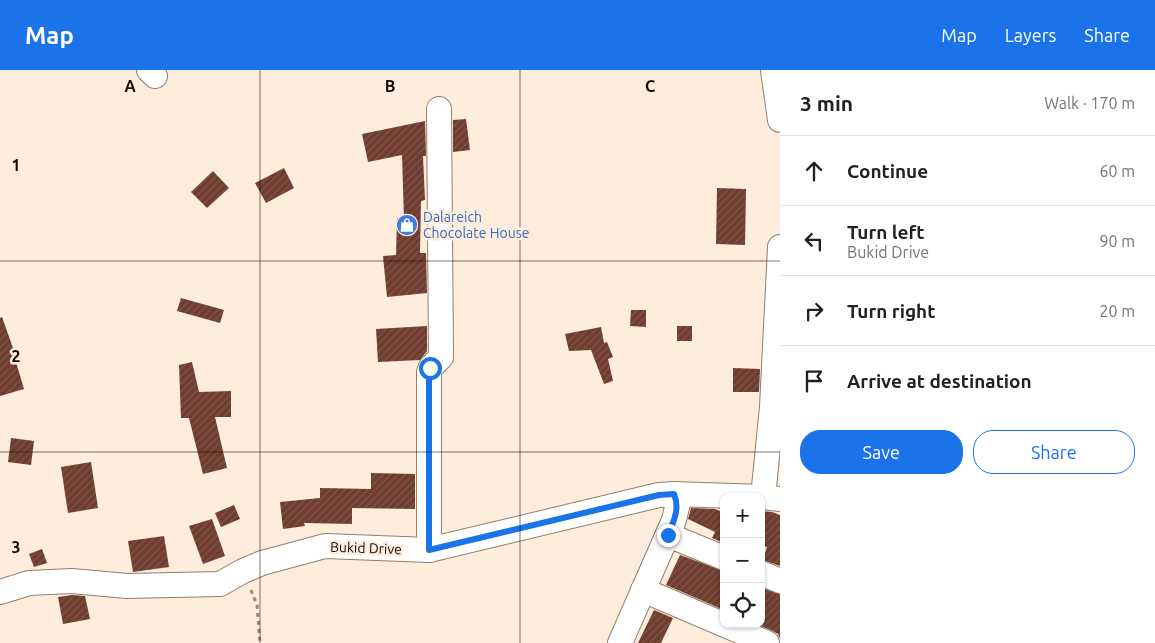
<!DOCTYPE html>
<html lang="en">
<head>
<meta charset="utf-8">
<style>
  body { margin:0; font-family:Ubuntu,sans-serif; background:#f6f6f6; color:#202124 }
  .controls { position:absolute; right:15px; bottom:15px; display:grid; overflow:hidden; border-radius:10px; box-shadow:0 1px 4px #0004 }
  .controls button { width:45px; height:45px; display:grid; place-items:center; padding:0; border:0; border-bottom:1px solid #e0e0e0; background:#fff; color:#202124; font:25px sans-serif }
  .stop { position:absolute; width:15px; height:15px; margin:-11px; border:4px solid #1a73e8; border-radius:50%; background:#fff }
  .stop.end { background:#1a73e8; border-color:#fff; box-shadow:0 1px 5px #0008 }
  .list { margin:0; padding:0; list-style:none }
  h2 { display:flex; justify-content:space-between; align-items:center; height:65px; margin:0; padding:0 20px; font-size:21px }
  h2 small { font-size:16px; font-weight:400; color:#757577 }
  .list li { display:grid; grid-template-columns:32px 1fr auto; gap:15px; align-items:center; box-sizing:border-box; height:70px; padding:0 20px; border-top:1px solid #e0e0e0 }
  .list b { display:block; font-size:19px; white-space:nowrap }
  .list p { margin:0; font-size:16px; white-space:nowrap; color:#757577 }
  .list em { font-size:16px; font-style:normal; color:#757577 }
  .actions { display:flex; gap:10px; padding:15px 20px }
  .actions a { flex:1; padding:11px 0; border:1px solid #1a73e8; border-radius:20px; text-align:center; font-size:18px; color:#1a73e8 }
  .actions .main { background:#1a73e8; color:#fff }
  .icon { flex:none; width:28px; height:28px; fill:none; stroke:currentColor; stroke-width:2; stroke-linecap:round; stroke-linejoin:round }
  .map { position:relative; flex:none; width:780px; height:573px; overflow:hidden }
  header { display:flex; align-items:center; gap:30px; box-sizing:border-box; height:70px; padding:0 25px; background:#1a73e8; color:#fff }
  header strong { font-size:24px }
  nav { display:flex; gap:28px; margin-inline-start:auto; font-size:18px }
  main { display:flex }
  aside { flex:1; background:#fff }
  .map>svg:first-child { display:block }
  .building { fill:url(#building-hatch) }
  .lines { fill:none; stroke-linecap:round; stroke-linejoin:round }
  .minor-casing { stroke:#927e6b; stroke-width:26 }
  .path { stroke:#988a7f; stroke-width:3; stroke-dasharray:4 4; stroke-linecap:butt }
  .minor { stroke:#fff; stroke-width:24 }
  .route { stroke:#1a73e8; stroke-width:6 }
  .grid { fill:none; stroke:#120a05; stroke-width:1; stroke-opacity:0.55 }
  .labels { text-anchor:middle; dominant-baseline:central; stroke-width:5; stroke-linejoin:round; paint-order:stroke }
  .shop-label { font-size:14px; fill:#366cbe; stroke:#feecdc; text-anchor:start }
  .street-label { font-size:14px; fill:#120a05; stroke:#feecdc }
  .grid-label { font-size:16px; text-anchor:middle; font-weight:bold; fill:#120a05; stroke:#feecdc; stroke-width:5; stroke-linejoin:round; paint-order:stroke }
</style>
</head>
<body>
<header>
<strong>Map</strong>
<nav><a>Map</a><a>Layers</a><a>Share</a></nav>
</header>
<main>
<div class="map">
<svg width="780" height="573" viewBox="0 0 780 573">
  <defs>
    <pattern id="building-hatch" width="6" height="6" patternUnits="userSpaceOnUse" patternTransform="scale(1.25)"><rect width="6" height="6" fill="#6f3c30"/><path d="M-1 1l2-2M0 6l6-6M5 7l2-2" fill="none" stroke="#7e544a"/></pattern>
  </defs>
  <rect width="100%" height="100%" fill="#feecdc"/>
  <g class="building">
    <polygon points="466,49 470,80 453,82 453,50"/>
    <polygon points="425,51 426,86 423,86 425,130 421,131 420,183 426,183 427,223 387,227 383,186 396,185 397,148 404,149 402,85 368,92 362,64"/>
    <polygon points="284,98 294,118 266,133 255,113"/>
    <polygon points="213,101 229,118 207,138 191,122"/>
    <polygon points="717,118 746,119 745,175 716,174"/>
    <polygon points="181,228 224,240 220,253 177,241"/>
    <polygon points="631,240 646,240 646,257 630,256"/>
    <polygon points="2,247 18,292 16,292 24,319 0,326 0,248"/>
    <polygon points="427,256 427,281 420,290 378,292 376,259"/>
    <rect x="677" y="256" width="15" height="15"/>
    <polygon points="601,257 604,273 607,272 613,287 608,289 613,311 604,314 591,280 569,281 565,264"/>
    <polygon points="192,292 199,322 231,321 231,347 215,347 227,398 203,404 189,348 181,348 179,295"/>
    <polygon points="733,298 760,299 759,322 733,322"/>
    <polygon points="11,368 34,371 31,395 8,392"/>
    <polygon points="91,392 98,438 68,443 61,397"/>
    <polygon points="371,403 415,404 415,439 352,438 352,454 304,453 305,456 283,459 280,432 320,428 320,418 371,419"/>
    <polygon points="234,435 240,449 221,457 215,443"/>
    <polygon points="691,438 715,439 724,443 724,473 712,468 715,462 688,449"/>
    <polygon points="761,441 772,442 780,445 780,496 763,490 767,477 761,475"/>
    <polygon points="212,449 225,486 203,494 189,456"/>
    <polygon points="164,466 169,497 133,502 128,471"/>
    <polygon points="42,479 47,493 34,497 29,484"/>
    <polygon points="680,485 724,501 724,540 666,515"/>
    <polygon points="761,518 780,524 780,569 778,564 773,561 761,556"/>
    <polygon points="72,525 85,526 90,549 63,554 58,527"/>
    <polygon points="654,540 673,548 661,573 638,573"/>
  </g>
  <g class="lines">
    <g class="minor-casing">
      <g id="minor">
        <polyline points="149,0 155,6"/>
        <polyline points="773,0 780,50"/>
        <polyline points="763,427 772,337 780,177"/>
        <polyline points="668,465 724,488"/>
        <polyline points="429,480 429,302 431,297 441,287 439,39"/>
        <polyline points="761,503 780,511"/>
        <polyline points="643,520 767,573"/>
        <polyline points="0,522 29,513 72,511 127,516 220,514 243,501 262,493 325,476 429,480 659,425 674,424 763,427 780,429"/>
        <polyline points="620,573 674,450 678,433 674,424"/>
      </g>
    </g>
    <polyline class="path" points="251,520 257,535 260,573"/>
    <use href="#minor" class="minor"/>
  </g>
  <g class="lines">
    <path class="route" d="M430,298l-1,4v178l230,-55 15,-1c6,14 0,27 -6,41"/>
  </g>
  <path class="grid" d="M260,0v573M520,0v573M0,191h780M0,382h780"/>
  <defs>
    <g id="shop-disc" transform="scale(1.125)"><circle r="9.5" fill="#3f7fe0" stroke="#feecdc"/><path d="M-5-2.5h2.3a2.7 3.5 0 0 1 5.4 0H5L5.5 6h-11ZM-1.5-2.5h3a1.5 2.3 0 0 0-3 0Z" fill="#fff"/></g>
  </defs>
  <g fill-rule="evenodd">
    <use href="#shop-disc" x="407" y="155"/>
  </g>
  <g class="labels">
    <g class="shop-label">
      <text x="423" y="147">Dalareich<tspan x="423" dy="16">Chocolate House</tspan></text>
    </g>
    <g class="street-label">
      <text transform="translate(366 478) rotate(2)">Bukid Drive</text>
    </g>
  </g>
  <g class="grid-label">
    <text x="130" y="22">A</text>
    <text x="390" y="22">B</text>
    <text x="650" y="22">C</text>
    <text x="16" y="101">1</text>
    <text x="16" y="292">2</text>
    <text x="16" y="483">3</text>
  </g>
</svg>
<div class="controls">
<button>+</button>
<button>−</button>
<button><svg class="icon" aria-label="locate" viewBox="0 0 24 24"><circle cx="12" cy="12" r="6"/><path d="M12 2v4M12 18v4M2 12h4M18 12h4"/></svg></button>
</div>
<div class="stop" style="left:430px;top:298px"></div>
<div class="stop end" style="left:668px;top:465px"></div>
</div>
<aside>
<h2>3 min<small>Walk · 170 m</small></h2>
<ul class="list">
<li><svg class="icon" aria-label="ahead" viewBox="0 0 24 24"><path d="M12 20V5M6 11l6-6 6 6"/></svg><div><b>Continue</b></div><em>60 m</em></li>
<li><svg class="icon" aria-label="left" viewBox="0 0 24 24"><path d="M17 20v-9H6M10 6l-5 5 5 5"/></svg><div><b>Turn left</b><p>Bukid Drive</p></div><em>90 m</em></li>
<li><svg class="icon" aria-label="right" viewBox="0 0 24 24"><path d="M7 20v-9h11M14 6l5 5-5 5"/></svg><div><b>Turn right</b></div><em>20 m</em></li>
<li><svg class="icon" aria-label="arrive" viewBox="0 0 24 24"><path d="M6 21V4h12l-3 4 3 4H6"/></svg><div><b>Arrive at destination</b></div></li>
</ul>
<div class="actions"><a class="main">Save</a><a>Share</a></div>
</aside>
</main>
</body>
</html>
